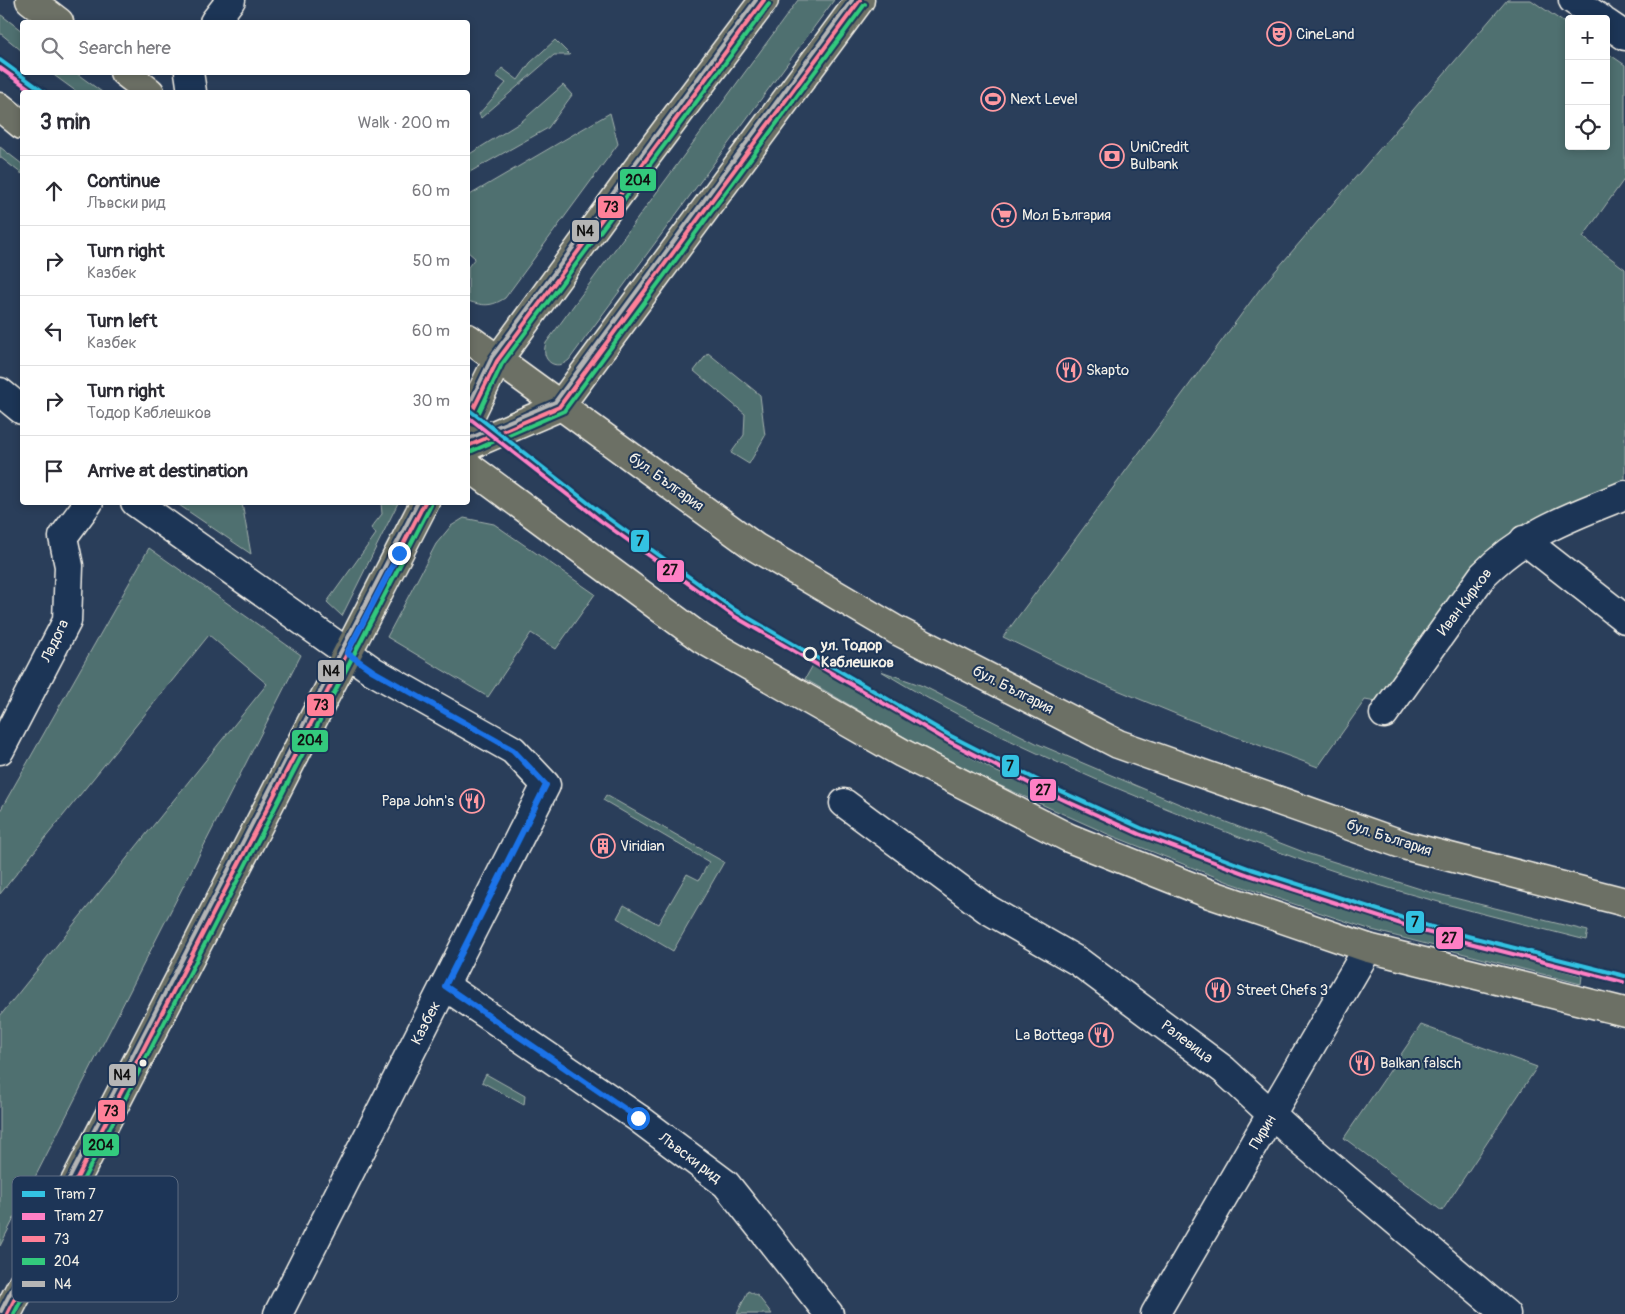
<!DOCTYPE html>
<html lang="en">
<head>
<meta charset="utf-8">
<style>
  body { margin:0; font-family:Pangolin,sans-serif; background:#f7f7f7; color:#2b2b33 }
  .controls { position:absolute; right:15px; top:15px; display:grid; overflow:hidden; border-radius:5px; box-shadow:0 2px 8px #0003 }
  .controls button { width:45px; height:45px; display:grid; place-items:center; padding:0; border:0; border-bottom:1px solid #e1e1e2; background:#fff; color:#2b2b33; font:25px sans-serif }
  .stop { position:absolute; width:15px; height:15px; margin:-11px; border:4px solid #1a73e8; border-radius:50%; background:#fff }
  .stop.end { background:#1a73e8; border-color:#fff; box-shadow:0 1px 5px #0008 }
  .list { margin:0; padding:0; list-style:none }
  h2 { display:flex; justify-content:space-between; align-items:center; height:65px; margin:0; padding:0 20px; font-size:21px }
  h2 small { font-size:16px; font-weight:400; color:#7c7c81 }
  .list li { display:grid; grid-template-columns:32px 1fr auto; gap:15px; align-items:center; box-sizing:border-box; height:70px; padding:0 20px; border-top:1px solid #e1e1e2 }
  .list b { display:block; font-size:19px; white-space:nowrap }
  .list p { margin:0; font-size:16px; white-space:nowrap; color:#7c7c81 }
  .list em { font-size:16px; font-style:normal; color:#7c7c81 }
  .icon { flex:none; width:28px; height:28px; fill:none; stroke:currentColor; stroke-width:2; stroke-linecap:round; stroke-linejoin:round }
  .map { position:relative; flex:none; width:1625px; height:1314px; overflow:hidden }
  .search { position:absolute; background:#fff; box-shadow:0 2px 8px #0003; left:20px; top:20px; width:450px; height:55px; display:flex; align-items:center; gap:12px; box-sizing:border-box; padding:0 18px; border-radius:5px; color:#7c7c81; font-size:19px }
  .panel { position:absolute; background:#fff; box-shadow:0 2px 8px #0003; left:20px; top:90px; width:450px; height:415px; border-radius:5px }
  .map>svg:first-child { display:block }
  .green { fill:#4f7070; stroke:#a2b0ac }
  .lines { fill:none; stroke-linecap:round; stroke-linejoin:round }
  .minor-casing { stroke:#f4f1e8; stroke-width:31 }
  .major-casing { stroke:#f4f1e8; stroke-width:31 }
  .minor { stroke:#1d3557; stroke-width:28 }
  .major { stroke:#6c7065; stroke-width:28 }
  .bus-1-casing { stroke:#1d3557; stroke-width:8 }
  .bus-2-casing { stroke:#1d3557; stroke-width:8 }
  .bus-3-casing { stroke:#1d3557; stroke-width:8 }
  .bus-1 { stroke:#ff8098; stroke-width:4 }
  .bus-2 { stroke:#33ca7d; stroke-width:4 }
  .bus-3 { stroke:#b5b5b5; stroke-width:4 }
  .tram-1-casing { stroke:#1d3557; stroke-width:8 }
  .tram-2-casing { stroke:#1d3557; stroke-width:8 }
  .tram-1 { stroke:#33c2e2; stroke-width:4 }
  .tram-2 { stroke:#ff80c5; stroke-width:4 }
  .route { stroke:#1a73e8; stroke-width:6 }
  .stop-dot { fill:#1d3557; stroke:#f4f1e8; stroke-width:2.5 }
  .bus-dot { fill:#f4f1e8; stroke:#1d3557; stroke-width:2 }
  .labels { text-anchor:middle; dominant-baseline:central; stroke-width:4; stroke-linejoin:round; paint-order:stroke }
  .poi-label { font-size:15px; fill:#f4f1e8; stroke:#1d3557; text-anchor:start }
  .street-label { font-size:15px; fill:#f4f1e8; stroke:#1d3557 }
  .stop-label { font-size:15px; font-weight:bold; fill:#f4f1e8; stroke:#1d3557; text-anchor:start }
  .key { fill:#1d3557; stroke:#5e6d82; stroke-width:1 }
  .key-label { font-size:14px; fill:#f4f1e8 }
  .line-badge { stroke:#1d3557; stroke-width:2 }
  .pale-badge-label { font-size:14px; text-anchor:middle; font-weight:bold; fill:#111 }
</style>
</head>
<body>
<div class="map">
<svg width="1625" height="1314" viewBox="0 0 1625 1314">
  <rect width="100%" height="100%" fill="#2a3e5a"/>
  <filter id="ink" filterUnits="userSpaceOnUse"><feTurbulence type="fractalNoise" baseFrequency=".02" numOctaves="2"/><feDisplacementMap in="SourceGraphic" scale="10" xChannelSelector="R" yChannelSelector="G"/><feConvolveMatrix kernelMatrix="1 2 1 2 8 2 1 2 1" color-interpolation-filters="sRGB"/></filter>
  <g filter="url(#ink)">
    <g class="green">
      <path d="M798,0h36l-265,360c-14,12 -29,0 -23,-17z"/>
      <polygon points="1507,0 1531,0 1569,26 1569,146 1606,146 1606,52 1625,65 1625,178 1583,237 1625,269 1625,486 1537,520 1488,551 1382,703 1365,700 1318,767 1188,719 1086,677 1003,637 1260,289"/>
      <polygon points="0,14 22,31 22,51 0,33"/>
      <polygon points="555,40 570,55 554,55 481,118 479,114 506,83 496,76 502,68 518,80 530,63"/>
      <polygon points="51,73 76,73 102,92 77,92"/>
      <polygon points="563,85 572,95 548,128 468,173 468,155 521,122"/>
      <path d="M610,113l8,31 -113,154c-14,9 -22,8 -37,3v-34l7,-9 -7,-6v-56z"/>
      <polygon points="0,147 22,164 22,174 0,157"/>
      <polygon points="708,353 760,395 765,436 749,464 731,453 744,435 745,414 694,371"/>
      <polygon points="176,503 242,503 251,554"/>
      <polygon points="381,503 398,503 342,616 327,602 376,534 371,528 382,514"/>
      <polygon points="464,518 494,524 595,594 556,649 531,633 488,697 387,637 436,544 451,526"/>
      <polygon points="149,548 301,655 0,1246 0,1016 267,684 209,635 0,894 0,811"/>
      <polygon points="813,665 917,727 997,772 1236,873 1377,918 1582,976 1581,984 1372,930 1231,883 1110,835 994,783 913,742 805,679"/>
      <path d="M881,671l42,15 115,58 139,59 129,50 124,39 158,39 -2,9c-94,-24 -190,-47 -282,-79 -70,-25 -140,-53 -209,-82 -73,-32 -146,-66 -214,-108z"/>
      <polygon points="606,795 724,862 673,951 617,918 624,905 658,924 687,874 699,880 709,862 603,800"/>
      <polygon points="1421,1025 1537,1067 1442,1211 1344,1138"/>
      <polygon points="486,1074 525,1096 524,1105 482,1082"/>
      <polygon points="748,1291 758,1296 772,1314 737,1314"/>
    </g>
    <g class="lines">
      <g class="minor-casing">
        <g id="minor">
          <polyline points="1573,0 1601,19"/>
          <polyline points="214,22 231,0"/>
          <polyline points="1606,23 1625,36"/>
          <polyline points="189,72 192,92"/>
          <polyline points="0,392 22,410"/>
          <polyline points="135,502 373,671 513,750 546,785 278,1314"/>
          <polyline points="1524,540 1625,619"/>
          <path d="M1384,714l99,-139c41,-42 89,-59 142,-80"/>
          <polyline points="0,750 67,621 69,566 63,537 89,502"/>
          <polyline points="844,803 987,909 1079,962 1224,1070 1295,1136 1506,1314"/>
          <polyline points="445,986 638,1118 726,1184 829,1314"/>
          <polyline points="1155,1314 1368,948"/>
        </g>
      </g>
      <g class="major-casing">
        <g id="major">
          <polyline points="30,0 59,22"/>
          <polyline points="124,72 150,92"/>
          <polyline points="0,107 22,125"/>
          <polyline points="468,338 755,547 896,630 1118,744 1407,846 1625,902"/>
          <polyline points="468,420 497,361 640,165 764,0"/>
          <polyline points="468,446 559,407 860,0"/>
          <polyline points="468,466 702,639 902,753 1069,838 1210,894 1368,948 1625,1012"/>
          <polyline points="7,1314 425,502"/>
        </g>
      </g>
      <use href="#minor" class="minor"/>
      <use href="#major" class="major"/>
      <g class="bus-1-casing">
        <g id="bus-1">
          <polyline points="468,420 497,361 764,0"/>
          <polyline points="468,446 559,407 860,0"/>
          <polyline points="7,1314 425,502"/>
        </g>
      </g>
      <g class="bus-2-casing">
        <g id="bus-2">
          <polyline points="474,423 502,364 769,4"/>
          <polyline points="470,452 564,411 865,4"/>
          <polyline points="14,1314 431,505"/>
        </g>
      </g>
      <g class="bus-3-casing">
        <g id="bus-3">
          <polyline points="468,407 492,357 756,0"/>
          <polyline points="468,439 555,402 852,0"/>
          <polyline points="1,1311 418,502"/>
        </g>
      </g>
      <use href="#bus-1" class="bus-1"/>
      <use href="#bus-2" class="bus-2"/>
      <use href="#bus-3" class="bus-3"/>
      <g class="tram-1-casing">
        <g id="tram-1">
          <polyline points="0,60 44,92"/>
          <polyline points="468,409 605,516 735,610 951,736 1047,785 1141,828 1251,869 1428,926 1625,976"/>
        </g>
      </g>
      <g class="tram-2-casing">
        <g id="tram-2">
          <polyline points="0,68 34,92"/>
          <polyline points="468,417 601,521 732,615 948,741 1044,791 1139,834 1249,875 1426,932 1623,982"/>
        </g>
      </g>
      <use href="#tram-1" class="tram-1"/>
      <use href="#tram-2" class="tram-2"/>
    </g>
  </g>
  <g class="lines" filter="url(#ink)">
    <polyline class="route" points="399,553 347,653 373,671 513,750 546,785 445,986 638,1118"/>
  </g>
  <defs>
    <g id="theatre-ring" transform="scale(1.25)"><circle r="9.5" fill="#1d3557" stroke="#ff9aa2" stroke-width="1.5"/><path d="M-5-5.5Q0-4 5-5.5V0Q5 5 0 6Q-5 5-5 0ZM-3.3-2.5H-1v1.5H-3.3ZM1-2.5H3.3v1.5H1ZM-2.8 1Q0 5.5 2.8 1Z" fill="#ff9aa2"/></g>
    <g id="stadium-ring" transform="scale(1.25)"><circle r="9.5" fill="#1d3557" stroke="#ff9aa2" stroke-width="1.5"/><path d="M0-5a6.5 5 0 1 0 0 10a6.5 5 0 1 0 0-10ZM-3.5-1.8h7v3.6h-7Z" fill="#ff9aa2"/></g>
    <g id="bank-ring" transform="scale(1.25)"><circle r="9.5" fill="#1d3557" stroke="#ff9aa2" stroke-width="1.5"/><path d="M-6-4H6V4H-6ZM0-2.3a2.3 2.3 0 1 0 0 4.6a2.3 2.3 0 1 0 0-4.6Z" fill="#ff9aa2"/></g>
    <g id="supermarket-ring" transform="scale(1.25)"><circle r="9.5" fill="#1d3557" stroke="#ff9aa2" stroke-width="1.5"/><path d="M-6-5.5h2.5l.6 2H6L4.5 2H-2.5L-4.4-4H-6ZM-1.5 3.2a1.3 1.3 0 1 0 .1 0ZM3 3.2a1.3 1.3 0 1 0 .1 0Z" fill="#ff9aa2"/></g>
    <g id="restaurant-ring" transform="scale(1.25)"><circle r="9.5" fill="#1d3557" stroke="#ff9aa2" stroke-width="1.5"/><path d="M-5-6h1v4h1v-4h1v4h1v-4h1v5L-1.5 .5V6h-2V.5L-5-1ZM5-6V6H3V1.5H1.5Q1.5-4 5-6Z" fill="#ff9aa2"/></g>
    <g id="building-ring" transform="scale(1.25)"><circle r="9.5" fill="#1d3557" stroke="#ff9aa2" stroke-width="1.5"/><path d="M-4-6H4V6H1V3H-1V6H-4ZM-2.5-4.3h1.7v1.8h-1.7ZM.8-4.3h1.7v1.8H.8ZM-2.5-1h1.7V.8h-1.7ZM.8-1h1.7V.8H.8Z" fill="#ff9aa2"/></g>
  </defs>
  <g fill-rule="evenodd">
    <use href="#theatre-ring" x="1279" y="34"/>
    <use href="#stadium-ring" x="993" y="99"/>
    <use href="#bank-ring" x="1112" y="156"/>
    <use href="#supermarket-ring" x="1004" y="215"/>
    <use href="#restaurant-ring" x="1069" y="370"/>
    <use href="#restaurant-ring" x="472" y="801"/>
    <use href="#building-ring" x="603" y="846"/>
    <use href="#restaurant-ring" x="1218" y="990"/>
    <use href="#restaurant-ring" x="1101" y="1035"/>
    <use href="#restaurant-ring" x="1362" y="1063"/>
  </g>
  <circle class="stop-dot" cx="810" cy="654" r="6"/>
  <circle class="bus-dot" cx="143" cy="1063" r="4.5"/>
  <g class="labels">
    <g class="poi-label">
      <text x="1296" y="34">CineLand</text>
      <text x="1010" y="99">Next Level</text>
      <text x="1130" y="147">UniCredit<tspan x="1130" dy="17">Bulbank</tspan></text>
      <text x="1022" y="215">Мол България</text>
      <text x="1086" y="370">Skapto</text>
      <text x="454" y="801" text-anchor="end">Papa John's</text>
      <text x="620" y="846">Viridian</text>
      <text x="1236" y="990">Street Chefs 3</text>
      <text x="1084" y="1035" text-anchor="end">La Bottega</text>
      <text x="1380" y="1063">Balkan falsch</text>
    </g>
    <g class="street-label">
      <text transform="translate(666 482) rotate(36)">бул. България</text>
      <text transform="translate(1465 602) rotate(-53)">Иван Кирков</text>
      <text transform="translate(55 641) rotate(-65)">Ладога</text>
      <text transform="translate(1013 690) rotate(27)">бул. България</text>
      <text transform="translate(1389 838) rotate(18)">бул. България</text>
      <text transform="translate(426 1023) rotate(-63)">Казбек</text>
      <text transform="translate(1187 1042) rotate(37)">Ралевица</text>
      <text transform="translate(1263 1132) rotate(-59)">Пирин</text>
      <text transform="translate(690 1158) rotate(37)">Лъвски рид</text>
    </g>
    <g class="stop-label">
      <text x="821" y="645">ул. Тодор<tspan x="821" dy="17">Каблешков</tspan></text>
    </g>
  </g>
  <rect x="12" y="1176" width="166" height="126" rx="8" class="key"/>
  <rect x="22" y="1191" width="23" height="6" fill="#33c2e2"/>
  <rect x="22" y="1213" width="23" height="7" fill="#ff80c5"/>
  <rect x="22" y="1236" width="23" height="6" fill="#ff8098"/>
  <rect x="22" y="1258" width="23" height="7" fill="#33ca7d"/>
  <rect x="22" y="1281" width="23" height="6" fill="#b5b5b5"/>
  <g class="key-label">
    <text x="54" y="1199">Tram 7</text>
    <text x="54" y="1221">Tram 27</text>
    <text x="54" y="1244">73</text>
    <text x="54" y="1266">204</text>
    <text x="54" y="1289">N4</text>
  </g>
  <g class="line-badge">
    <rect x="619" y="168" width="38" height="24" rx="5" fill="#33ca7d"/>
    <rect x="597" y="195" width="28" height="24" rx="5" fill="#ff8098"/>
    <rect x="571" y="219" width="29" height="24" rx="5" fill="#b5b5b5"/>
    <rect x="630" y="529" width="20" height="24" rx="5" fill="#33c2e2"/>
    <rect x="656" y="559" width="29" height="24" rx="5" fill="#ff80c5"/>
    <rect x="317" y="659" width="28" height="24" rx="5" fill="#b5b5b5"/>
    <rect x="306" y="693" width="29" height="24" rx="5" fill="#ff8098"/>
    <rect x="291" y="729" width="38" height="24" rx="5" fill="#33ca7d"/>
    <rect x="1001" y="754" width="19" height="24" rx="5" fill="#33c2e2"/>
    <rect x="1029" y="778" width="28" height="24" rx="5" fill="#ff80c5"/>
    <rect x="1405" y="910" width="20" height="24" rx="5" fill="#33c2e2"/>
    <rect x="1435" y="926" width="29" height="24" rx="5" fill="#ff80c5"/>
    <rect x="108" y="1063" width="29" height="24" rx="5" fill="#b5b5b5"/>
    <rect x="97" y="1099" width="29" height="24" rx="5" fill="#ff8098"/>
    <rect x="82" y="1133" width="38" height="24" rx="5" fill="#33ca7d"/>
  </g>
  <g class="pale-badge-label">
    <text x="638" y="185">204</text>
    <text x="611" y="212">73</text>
    <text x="585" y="236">N4</text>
    <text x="640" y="546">7</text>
    <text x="670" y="575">27</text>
    <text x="331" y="676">N4</text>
    <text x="321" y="710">73</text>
    <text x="310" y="745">204</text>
    <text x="1010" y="771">7</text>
    <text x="1043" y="795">27</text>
    <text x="1415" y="927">7</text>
    <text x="1449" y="943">27</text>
    <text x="122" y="1080">N4</text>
    <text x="111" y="1116">73</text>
    <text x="101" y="1150">204</text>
  </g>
</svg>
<div class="controls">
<button>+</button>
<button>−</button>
<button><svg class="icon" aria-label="locate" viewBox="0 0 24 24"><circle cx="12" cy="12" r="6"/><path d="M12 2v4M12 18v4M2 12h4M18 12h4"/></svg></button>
</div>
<div class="stop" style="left:638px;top:1118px"></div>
<div class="stop end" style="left:399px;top:553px"></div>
<div class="search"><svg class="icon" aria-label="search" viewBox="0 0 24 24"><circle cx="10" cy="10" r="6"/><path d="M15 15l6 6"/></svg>Search here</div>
<section class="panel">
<h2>3 min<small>Walk · 200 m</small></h2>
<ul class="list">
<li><svg class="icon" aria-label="ahead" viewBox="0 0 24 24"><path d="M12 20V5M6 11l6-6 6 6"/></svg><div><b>Continue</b><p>Лъвски рид</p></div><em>60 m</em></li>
<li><svg class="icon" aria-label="right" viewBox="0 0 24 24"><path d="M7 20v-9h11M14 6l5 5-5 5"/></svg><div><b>Turn right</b><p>Казбек</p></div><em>50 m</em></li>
<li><svg class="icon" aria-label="left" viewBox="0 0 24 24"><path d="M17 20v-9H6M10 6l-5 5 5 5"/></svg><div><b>Turn left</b><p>Казбек</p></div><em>60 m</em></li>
<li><svg class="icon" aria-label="right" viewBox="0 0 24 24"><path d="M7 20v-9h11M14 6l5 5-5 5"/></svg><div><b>Turn right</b><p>Тодор Каблешков</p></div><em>30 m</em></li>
<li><svg class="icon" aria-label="arrive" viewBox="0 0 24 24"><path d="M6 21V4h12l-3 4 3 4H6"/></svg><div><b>Arrive at destination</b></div></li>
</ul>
</section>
</div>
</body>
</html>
